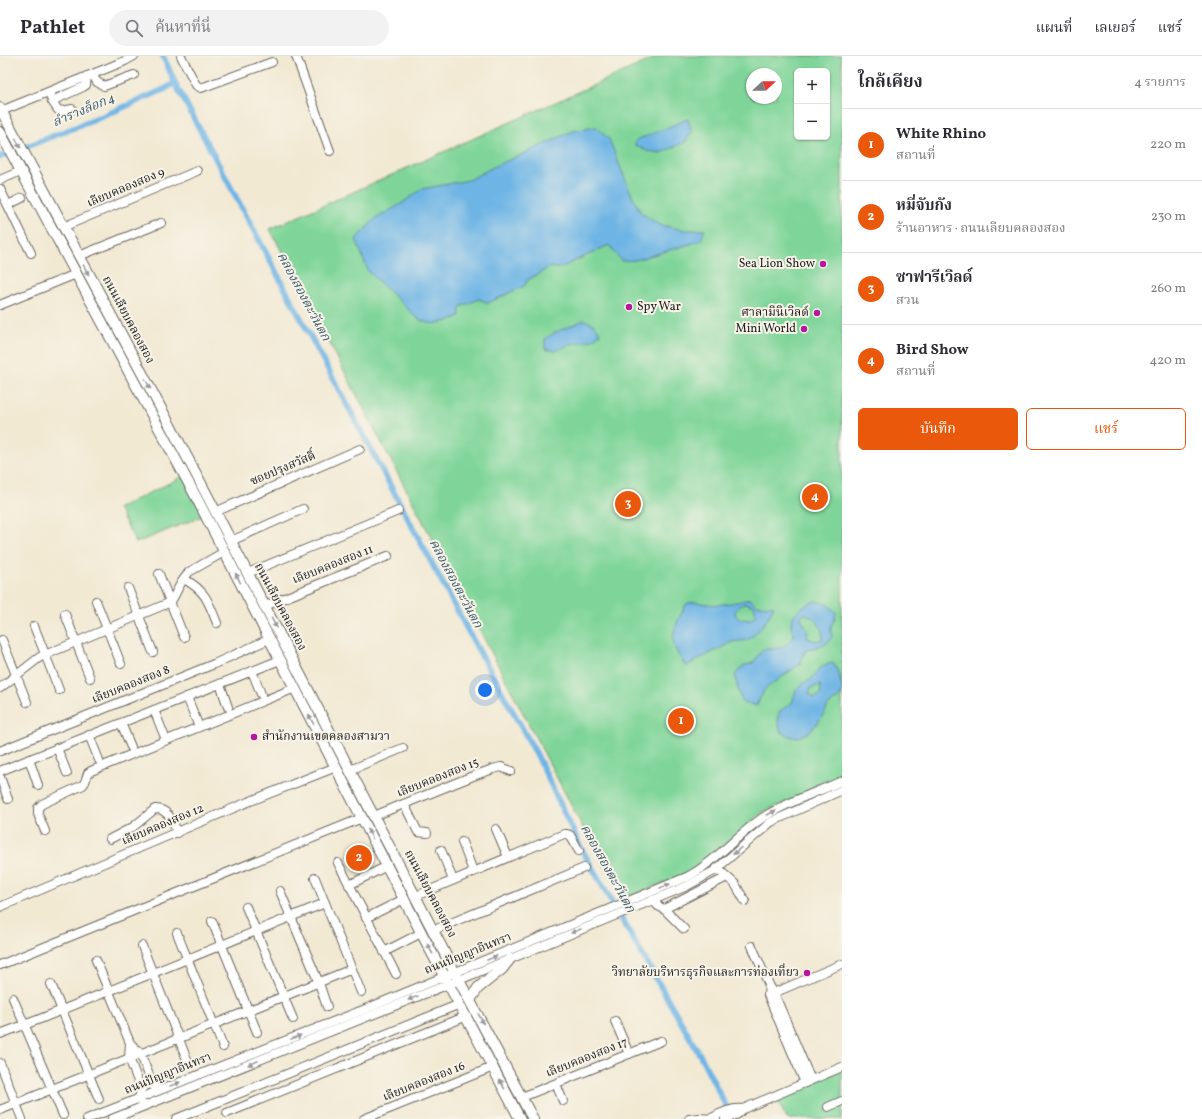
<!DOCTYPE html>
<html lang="th">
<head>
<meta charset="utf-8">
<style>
  body { margin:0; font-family:Vollkorn,"Noto Serif Thai",serif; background:#f2f2f3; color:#2b2b33 }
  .controls { position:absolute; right:12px; top:12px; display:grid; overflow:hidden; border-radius:6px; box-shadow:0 1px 3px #0004 }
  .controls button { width:36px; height:36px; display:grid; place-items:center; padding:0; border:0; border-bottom:1px solid #e1e1e2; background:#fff; color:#2b2b33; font:20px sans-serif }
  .compass { position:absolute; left:746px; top:12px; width:36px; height:36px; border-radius:50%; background:#fff; box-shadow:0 1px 3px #0004; rotate:68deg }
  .you { position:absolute; left:485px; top:634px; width:14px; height:14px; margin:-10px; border:3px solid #fff; border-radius:50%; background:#1a73e8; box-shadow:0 0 0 6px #1a73e833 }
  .badge { display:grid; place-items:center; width:26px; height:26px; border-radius:50%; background:#ea580c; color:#fff; font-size:13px; font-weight:700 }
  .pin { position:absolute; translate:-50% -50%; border:2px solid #fff; box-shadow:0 1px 4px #0006 }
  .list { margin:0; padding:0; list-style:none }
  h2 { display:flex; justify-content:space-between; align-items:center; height:52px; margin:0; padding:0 16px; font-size:17px }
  h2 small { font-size:13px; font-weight:400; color:#7c7c81 }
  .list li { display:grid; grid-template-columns:26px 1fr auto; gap:12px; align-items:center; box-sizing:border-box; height:72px; padding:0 16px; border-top:1px solid #e1e1e2 }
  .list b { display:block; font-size:15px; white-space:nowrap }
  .list p { margin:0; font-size:13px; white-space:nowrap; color:#7c7c81 }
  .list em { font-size:13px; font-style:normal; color:#7c7c81 }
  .actions { display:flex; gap:8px; padding:12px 16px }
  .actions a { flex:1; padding:9px 0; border:1px solid #ea580c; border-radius:6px; text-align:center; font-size:14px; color:#ea580c }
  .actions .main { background:#ea580c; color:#fff }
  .icon { flex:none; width:22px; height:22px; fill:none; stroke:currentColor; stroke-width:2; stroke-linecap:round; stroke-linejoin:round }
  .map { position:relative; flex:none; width:842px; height:1063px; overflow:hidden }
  header { display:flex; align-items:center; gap:24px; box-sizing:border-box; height:56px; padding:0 20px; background:#fff; border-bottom:1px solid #e1e1e2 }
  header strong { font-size:19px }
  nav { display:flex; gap:22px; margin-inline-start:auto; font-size:14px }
  .search { width:280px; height:36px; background:#f2f2f3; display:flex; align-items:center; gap:10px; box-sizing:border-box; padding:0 14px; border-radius:22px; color:#7c7c81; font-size:15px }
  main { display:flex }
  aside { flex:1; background:#fff }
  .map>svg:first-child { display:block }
  .green { fill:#7fd599; stroke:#4e785a; fill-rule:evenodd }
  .water { fill:#6eb5e5; stroke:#456880; fill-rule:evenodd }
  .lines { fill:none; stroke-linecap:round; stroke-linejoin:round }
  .canal { stroke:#6eb5e5; stroke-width:6 }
  .minor-casing { stroke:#67645c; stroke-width:10 }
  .major-casing { stroke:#67645c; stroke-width:12 }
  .minor { stroke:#fff; stroke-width:8 }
  .major { stroke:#fff; stroke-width:10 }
  .oneway { fill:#999 }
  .poi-dot { fill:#b5179e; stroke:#f7f3e8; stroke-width:1.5 }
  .labels { text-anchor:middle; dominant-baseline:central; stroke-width:4; stroke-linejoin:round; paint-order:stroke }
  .street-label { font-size:12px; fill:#1c1c1c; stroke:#f7f3e8 }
  .poi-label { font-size:12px; fill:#1c1c1c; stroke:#f7f3e8; text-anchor:end }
  .water-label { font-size:13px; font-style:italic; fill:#3d596c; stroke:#f7f3e8 }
</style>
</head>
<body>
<header>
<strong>Pathlet</strong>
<div class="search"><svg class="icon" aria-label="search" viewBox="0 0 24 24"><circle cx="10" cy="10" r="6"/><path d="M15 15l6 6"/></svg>ค้นหาที่นี่</div>
<nav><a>แผนที่</a><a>เลเยอร์</a><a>แชร์</a></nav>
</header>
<main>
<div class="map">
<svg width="842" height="1063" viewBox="0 0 842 1063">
  <rect width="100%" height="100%" fill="#f7f3e8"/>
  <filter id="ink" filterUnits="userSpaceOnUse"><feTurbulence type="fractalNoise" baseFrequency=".025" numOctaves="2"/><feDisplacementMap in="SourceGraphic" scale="8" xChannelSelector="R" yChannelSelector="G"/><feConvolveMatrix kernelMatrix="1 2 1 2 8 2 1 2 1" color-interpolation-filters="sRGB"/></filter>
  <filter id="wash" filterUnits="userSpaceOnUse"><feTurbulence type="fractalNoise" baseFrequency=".012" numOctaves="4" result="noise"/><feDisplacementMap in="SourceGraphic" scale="16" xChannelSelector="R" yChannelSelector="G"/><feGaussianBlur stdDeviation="0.9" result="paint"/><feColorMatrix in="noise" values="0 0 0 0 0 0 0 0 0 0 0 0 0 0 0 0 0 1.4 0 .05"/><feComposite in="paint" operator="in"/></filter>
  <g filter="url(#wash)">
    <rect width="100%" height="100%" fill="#f2e9d3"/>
    <g class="green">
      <path d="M659,0h183v723l-79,33 -62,53 -13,9 -63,24 -32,-51 -323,-618zM797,15h30v66h-30zM752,18h24v24h-24z"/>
      <polygon points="184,420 205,459 136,487 118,452"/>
      <polygon points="842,1014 842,1063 787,1063 776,1042"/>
    </g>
    <g class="water">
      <polygon points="688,63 692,76 685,86 661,97 647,95 634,88 639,83"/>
      <path d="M596,71l13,12 23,57 9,17 19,12 24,5h21l-5,11 -64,19 -15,1 -12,-16 -49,23 -10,-1 -22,13 -4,6 -36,17 -9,-4 -19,8v9c-17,7 -26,12 -43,2l-49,-47 -12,-32 19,-20 26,-15 21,-15 47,-9 28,-15 26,-11 50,-23z"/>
      <path d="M584,264c9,3 13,6 16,14l-8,6 -22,4 -14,7 -11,-2v-10l9,-6z"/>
      <path d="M750,543l7,6 17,1 -6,12 -9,12 -11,10 -16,2 -46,24c-21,-27 -13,-34 0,-62 13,-4 10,-1 22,0 14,2 28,-2 42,-5zM745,547l9,3 2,9 -6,5 -9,-1 -6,-4 1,-6z"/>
      <path d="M815,545l12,3 9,8 -1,7 -4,7 1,11 -5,6 -22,8 -5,13 -35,25 -9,17 -14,-5 -4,-11 -3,-15 8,-9 10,-3 10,-14c15,0 23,0 31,-14 -1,-3 -3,-7 -3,-9 0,-14 13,-21 24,-25zM805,558c11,3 18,13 18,25l-8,2 -8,-3 1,-7 -8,-14z"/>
      <path d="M833,607c5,7 9,20 9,29 -2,8 -11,9 -15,15 -1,3 -2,6 -4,8 -6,10 -18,24 -31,22 -4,-1 -8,-4 -11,-5 -6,-18 -4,-20 11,-29l4,-13 6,-6 10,-5 6,-9 6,-5zM820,629l1,9 -6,4 -6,-4 2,-6z"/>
    </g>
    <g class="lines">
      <g class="canal">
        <polyline points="163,0 175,27 474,586 537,699 581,792 701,1001 730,1058"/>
        <polyline points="0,101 94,64 165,33 175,27"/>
      </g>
    </g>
  </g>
  <g filter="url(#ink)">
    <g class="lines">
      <g class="minor-casing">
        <g id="minor">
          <polyline points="181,0 196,29 201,32 272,6"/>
          <polyline points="296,0 330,95"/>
          <polyline points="92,18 97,26 104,30 134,19"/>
          <polyline points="49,36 52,45 83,31 86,29 87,20"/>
          <polyline points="52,45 58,54 62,55 72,53"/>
          <polyline points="1,55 125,5 134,0"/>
          <polyline points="0,124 21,115"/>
          <polyline points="0,133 31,197"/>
          <polyline points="8,149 22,142"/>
          <polyline points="63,171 197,115"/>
          <polyline points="79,200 161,167"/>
          <polyline points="0,249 76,218"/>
          <polyline points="215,456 360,393"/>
          <polyline points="231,485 303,453"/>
          <polyline points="248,517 398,455"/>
          <polyline points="159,518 184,581"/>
          <path d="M184,523c22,12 24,22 33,44"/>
          <polyline points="128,532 153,596"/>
          <polyline points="96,545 121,608"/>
          <polyline points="265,550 388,500"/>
          <polyline points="65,558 90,622"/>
          <polyline points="34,570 59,634"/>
          <polyline points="2,584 27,646"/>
          <polyline points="252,615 261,638"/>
          <polyline points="220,628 228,651"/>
          <polyline points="0,632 40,601 171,546 181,527 189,516 224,496"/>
          <polyline points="187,641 197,666"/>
          <polyline points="154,654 164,679"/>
          <polyline points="121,667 131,691"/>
          <polyline points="89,679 99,704"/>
          <polyline points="57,692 67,717"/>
          <polyline points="0,695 214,608 269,583"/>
          <polyline points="29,703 38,729"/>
          <polyline points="350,714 403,692"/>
          <polyline points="0,715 280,604"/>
          <polyline points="0,721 8,743"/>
          <polyline points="404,748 418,776 427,777"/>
          <polyline points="374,760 473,720 493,713 501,711 511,715"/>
          <polyline points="496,773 508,801"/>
          <polyline points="45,775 38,758 38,752 42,748 83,729 85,726 88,717 91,715 295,632"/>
          <path d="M110,783l23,-12 22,-18c13,-1 19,14 22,24"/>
          <polyline points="462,786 473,815"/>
          <polyline points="441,794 453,824"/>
          <polyline points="338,807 396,918"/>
          <polyline points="717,812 735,828 745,845"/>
          <polyline points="315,822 361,936"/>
          <polyline points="349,829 387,810"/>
          <polyline points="280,835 319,927 327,951"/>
          <polyline points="416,840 564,778 567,778 570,779 579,795"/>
          <polyline points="653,844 658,850 664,853 684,873"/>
          <polyline points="0,851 248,746 336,711"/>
          <polyline points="246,851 293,963"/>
          <polyline points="664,853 727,821"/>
          <polyline points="366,862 404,843"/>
          <polyline points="212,865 257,976"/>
          <polyline points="434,874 584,812"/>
          <polyline points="177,877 223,991"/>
          <polyline points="142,890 188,1006"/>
          <polyline points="752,890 769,929 774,937 811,1024"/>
          <polyline points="384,896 421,877"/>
          <polyline points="96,904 130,987 140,997 153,1029"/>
          <polyline points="0,909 362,762"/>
          <polyline points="51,928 99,1043"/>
          <polyline points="769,929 768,939 805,1027"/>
          <polyline points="769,939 842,908"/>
          <polyline points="13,942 63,1059"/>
          <polyline points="615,965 629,998"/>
          <polyline points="0,978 40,963 325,847"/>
          <polyline points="130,987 129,1002 141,1033"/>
          <polyline points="0,1007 22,1063"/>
          <polyline points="556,1028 563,1045"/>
          <polyline points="522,1041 661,985"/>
          <path d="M141,1046l-2,-3 2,-10c5,-4 9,-6 15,-3"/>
          <polyline points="828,1051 842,1045"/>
          <polyline points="0,1054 352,913"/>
          <polyline points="227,1057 467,960"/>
          <path d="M712,1062c10,-6 20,-10 31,-9"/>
          <path d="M87,1063l281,-111 319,-131c30,-16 51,-44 80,-62 23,-14 50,-23 75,-34"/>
          <polyline points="112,1063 459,924 687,830 714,815 771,766 842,734"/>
          <polyline points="176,1063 460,948"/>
          <polyline points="364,1063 493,1011"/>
          <polyline points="689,1063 698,1062 716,1063"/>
          <polyline points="725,1063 738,1058 743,1053 842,1011"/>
        </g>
      </g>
      <g class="major-casing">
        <g id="major">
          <polyline points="0,52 195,416 455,917 533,1063"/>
          <polyline points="0,76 195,439 423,880 520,1063"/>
          <polyline points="470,944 478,932 502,913 510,903"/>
        </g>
      </g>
      <use href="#minor" class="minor"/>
      <use href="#major" class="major"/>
    </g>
    <defs><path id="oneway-solid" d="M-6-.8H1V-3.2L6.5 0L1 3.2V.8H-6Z"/></defs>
    <g class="oneway">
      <use href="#oneway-solid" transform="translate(18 87) rotate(62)"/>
      <use href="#oneway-solid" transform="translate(86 214) rotate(62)"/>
      <use href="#oneway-solid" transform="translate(148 328) rotate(62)"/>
      <use href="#oneway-solid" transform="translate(238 522) rotate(-117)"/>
      <use href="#oneway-solid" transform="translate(274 567) rotate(62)"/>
      <use href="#oneway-solid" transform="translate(311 663) rotate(-117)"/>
      <use href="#oneway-solid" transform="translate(771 757) rotate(-28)"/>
      <use href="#oneway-solid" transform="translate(370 778) rotate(-117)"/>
      <use href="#oneway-solid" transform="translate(737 795) rotate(138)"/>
      <use href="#oneway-solid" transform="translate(665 830) rotate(-22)"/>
      <use href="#oneway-solid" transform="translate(576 875) rotate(157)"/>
      <use href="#oneway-solid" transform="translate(430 893) rotate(-119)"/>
      <use href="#oneway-solid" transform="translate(492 902) rotate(-22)"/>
      <use href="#oneway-solid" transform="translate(413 942) rotate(158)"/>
      <use href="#oneway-solid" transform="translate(481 963) rotate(62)"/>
      <use href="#oneway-solid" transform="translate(296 981) rotate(-21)"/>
      <use href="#oneway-solid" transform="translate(253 1007) rotate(158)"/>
      <use href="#oneway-solid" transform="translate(175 1028) rotate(-21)"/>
      <use href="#oneway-solid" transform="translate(502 1028) rotate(-118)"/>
    </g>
  </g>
  <g class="poi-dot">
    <circle cx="823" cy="208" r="4"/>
    <circle cx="629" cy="251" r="4"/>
    <circle cx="817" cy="257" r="4"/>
    <circle cx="804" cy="273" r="4"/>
    <circle cx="254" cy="681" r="4"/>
    <circle cx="807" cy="917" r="4"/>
  </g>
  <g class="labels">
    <g class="street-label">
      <text transform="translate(126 132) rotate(-23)">เลียบคลองสอง 9</text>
      <text transform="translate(128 264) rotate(62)">ถนนเลียบคลองสอง</text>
      <text transform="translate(283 413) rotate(-23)">ซอยปรุงสวัสดิ์</text>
      <text transform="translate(333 509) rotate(-22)">เลียบคลองสอง 11</text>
      <text transform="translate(280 551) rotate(62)">ถนนเลียบคลองสอง</text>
      <text transform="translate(131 629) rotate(-22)">เลียบคลองสอง 8</text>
      <text transform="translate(438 722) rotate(-22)">เลียบคลองสอง 15</text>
      <text transform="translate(163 769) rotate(-23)">เลียบคลองสอง 12</text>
      <text transform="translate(430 838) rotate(62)">ถนนเลียบคลองสอง</text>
      <text transform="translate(468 898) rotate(-22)">ถนนปัญญาอินทรา</text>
      <text transform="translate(587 1002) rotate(-22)">เลียบคลองสอง 17</text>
      <text transform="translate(168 1018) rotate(-22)">ถนนปัญญาอินทรา</text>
      <text transform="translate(424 1026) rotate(-22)">เลียบคลองสอง 16</text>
    </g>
    <g class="poi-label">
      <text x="815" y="208">Sea Lion Show</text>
      <text x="637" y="251" text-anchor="start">Spy War</text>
      <text x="809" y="257">ศาลามินิเวิลด์</text>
      <text x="796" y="273">Mini World</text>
      <text x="262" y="681" text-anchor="start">สำนักงานเขตคลองสามวา</text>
      <text x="799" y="917">วิทยาลัยบริหารธุรกิจและการท่องเที่ยว</text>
    </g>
    <g class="water-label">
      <text transform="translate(84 55) rotate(-23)">ลำรางล็อก 4</text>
      <text transform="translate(303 241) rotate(62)">คลองสองตะวันตก</text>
      <text transform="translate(455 528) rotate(62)">คลองสองตะวันตก</text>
      <text transform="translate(607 813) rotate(61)">คลองสองตะวันตก</text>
    </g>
  </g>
</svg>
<div class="controls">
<button>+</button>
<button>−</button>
</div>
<svg class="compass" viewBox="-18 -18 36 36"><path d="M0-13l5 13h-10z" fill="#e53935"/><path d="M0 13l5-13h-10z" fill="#7c7c81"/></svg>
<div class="you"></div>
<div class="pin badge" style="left:681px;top:665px">1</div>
<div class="pin badge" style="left:359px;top:802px">2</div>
<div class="pin badge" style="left:628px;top:448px">3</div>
<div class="pin badge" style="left:815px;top:441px">4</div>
</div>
<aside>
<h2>ใกล้เคียง<small>4 รายการ</small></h2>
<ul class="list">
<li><span class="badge">1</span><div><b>White Rhino</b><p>สถานที่</p></div><em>220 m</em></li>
<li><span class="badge">2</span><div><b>หมี่จับกัง</b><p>ร้านอาหาร · ถนนเลียบคลองสอง</p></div><em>230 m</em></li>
<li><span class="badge">3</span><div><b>ซาฟารีเวิลด์</b><p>สวน</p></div><em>260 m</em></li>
<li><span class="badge">4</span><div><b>Bird Show</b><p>สถานที่</p></div><em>420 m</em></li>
</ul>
<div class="actions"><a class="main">บันทึก</a><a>แชร์</a></div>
</aside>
</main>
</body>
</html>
